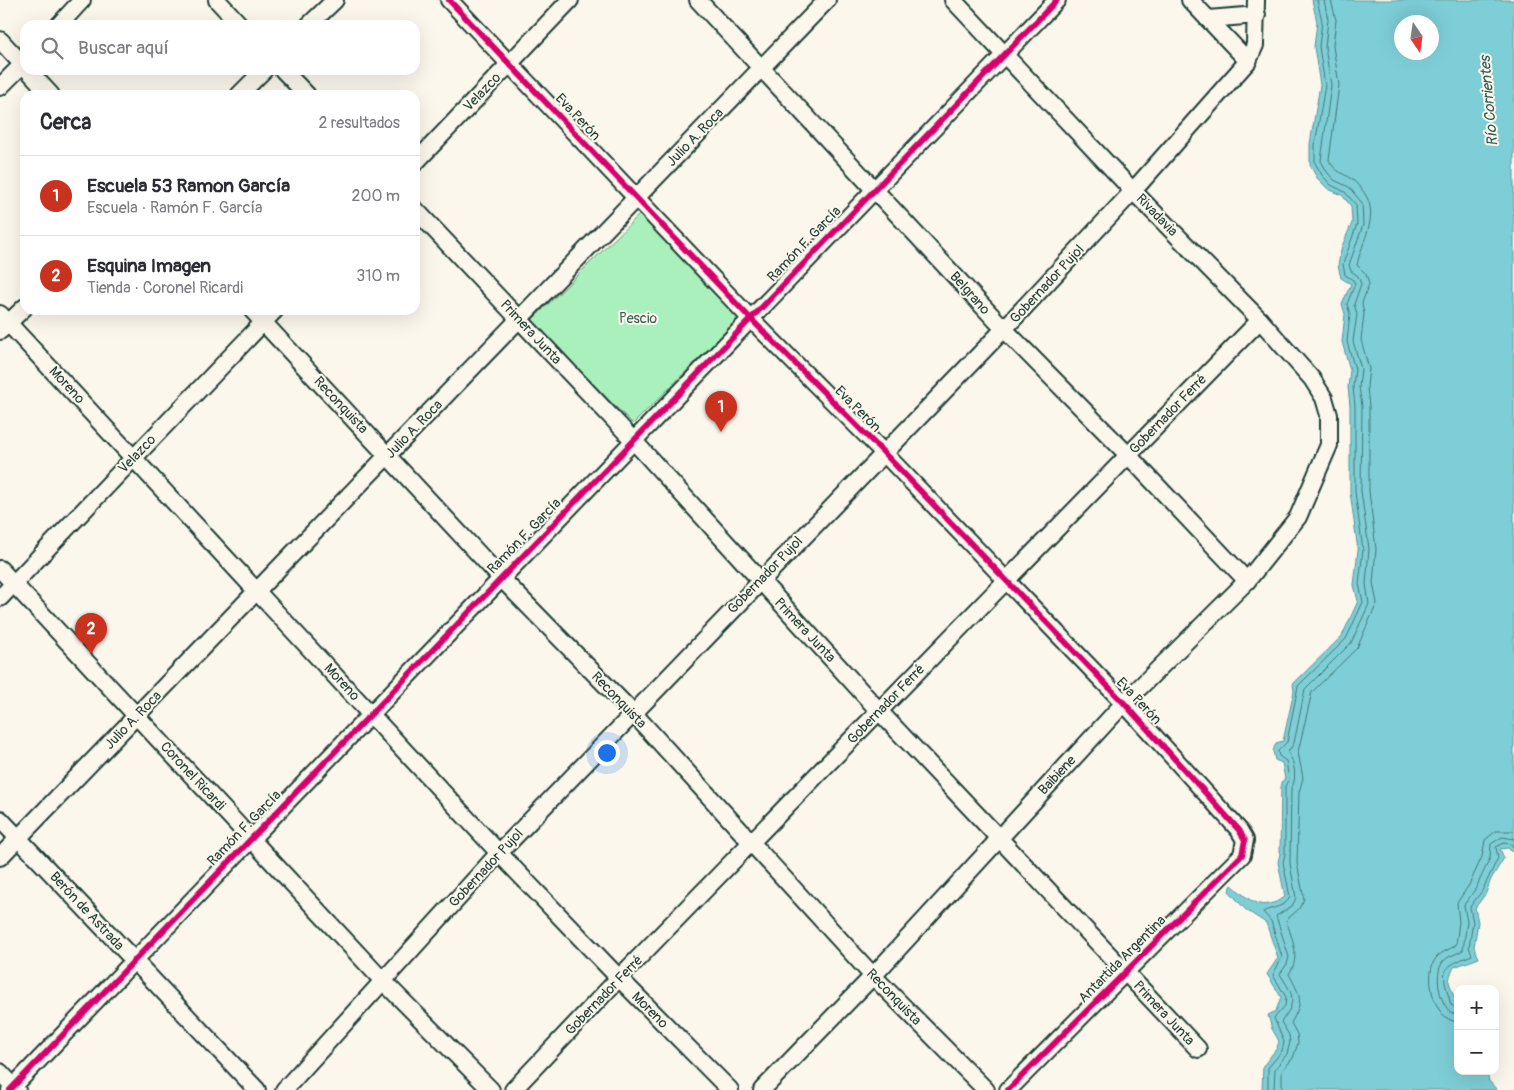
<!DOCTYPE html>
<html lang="es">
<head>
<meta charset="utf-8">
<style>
  body { margin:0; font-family:Pangolin,sans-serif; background:#f7f7f7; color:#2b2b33 }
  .controls { position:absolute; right:15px; bottom:15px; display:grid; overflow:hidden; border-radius:10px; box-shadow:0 5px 20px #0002 }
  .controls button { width:45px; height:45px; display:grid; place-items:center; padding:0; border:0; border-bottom:1px solid #e1e1e2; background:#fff; color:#2b2b33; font:25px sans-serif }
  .compass { position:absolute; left:1394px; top:15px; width:45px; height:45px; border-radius:50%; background:#fff; box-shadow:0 5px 20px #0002; rotate:167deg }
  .you { position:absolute; left:606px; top:752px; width:18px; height:18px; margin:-12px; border:4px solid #fff; border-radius:50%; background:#1a73e8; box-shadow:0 0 0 8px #1a73e833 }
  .badge { display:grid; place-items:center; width:32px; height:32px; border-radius:50%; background:#c8321e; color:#fff; font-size:16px; font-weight:700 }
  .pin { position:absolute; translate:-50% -41px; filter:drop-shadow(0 1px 2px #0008) }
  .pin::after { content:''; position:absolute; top:26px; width:18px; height:15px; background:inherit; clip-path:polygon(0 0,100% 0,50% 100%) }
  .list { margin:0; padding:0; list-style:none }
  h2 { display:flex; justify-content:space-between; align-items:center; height:65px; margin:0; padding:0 20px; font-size:21px }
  h2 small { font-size:16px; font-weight:400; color:#7c7c81 }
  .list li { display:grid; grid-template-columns:32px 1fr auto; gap:15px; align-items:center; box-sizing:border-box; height:80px; padding:0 20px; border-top:1px solid #e1e1e2 }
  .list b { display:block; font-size:19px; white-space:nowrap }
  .list p { margin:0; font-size:16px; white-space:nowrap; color:#7c7c81 }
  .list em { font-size:16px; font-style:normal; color:#7c7c81 }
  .icon { flex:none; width:28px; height:28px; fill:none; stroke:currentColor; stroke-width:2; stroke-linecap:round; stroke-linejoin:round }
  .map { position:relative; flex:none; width:1514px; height:1090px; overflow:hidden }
  .search { position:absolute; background:#fff; box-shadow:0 5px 20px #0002; left:20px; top:20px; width:400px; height:55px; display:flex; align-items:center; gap:12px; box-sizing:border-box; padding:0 18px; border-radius:15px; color:#7c7c81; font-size:19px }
  .panel { position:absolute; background:#fff; box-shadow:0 5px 20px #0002; left:20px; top:90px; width:400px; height:225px; border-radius:15px }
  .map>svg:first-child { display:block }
  .green { fill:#aaf0bc; stroke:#649678 }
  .water { fill:#7eced7; stroke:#589496; fill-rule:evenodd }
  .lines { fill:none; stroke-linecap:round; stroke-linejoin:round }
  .shore { stroke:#457775; stroke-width:1 }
  .minor-casing { stroke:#1f3d34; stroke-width:20 }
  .minor { stroke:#fbf7ec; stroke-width:16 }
  .cycleway-casing { stroke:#fbf7ec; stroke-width:9 }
  .cycleway { stroke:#d6006c; stroke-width:6 }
  .labels { text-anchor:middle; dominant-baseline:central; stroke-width:4; stroke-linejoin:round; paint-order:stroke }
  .street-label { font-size:14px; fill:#1f3d34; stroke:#fbf7ec }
  .park-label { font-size:14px; fill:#3b614f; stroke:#fbf7ec }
  .water-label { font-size:15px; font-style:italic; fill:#325a55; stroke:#fbf7ec }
</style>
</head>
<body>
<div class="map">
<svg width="1514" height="1090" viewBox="0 0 1514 1090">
  <rect width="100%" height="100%" fill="#fbf7ec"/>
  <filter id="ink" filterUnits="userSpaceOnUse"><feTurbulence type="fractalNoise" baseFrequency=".02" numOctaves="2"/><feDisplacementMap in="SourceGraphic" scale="10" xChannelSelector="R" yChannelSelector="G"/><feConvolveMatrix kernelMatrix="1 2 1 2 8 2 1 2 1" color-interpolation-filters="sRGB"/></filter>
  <g filter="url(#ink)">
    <polygon class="green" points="642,212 744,314 633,424 531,321"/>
    <path class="water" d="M1312,0h202v854l-6,-6 -8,1 4,9 -13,21 -5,14 -11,15 3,14 -4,25 5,11 -25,9 -4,9 -1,6 9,26v63h28l3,10 8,9h-235l1,-24 14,-18 2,-7 -7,-12 -4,-14 8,-4 5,-14 -14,-23 11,-16 -12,-35 -20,-13 -17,-19 3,-6c19,16 28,28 53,12l-7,-35 2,-8 1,-72 4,-3 -3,-16 -7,-3 -2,-9 3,-8 7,-2 11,-50 -1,-7 49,-48 16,-35 -4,-16 4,-35 -8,-58v-86l-2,-19 2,-17 -8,-28 3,-28 -3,-10 9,-20 -10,-6 -3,-13 4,-19 10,-23 -1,-17 -9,-11 -14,-6 -11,-11 -7,-13v-21l10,-59 -6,-38 3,-25zM1402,22h30v30h-30z"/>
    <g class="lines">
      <g class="shore">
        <path d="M1458,1009l-7,-4c-9,-34 -14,-36 21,-50l-3,-8 4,-25 -3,-15 12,-16 16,-33 -2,-11 8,-4 7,1 3,4"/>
        <path d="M1458,1015c-17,-1 -24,-37 -17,-50 4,-9 15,-10 22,-15l4,-28 -3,-17 12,-17 14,-30 1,-14 11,-7 12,2"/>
        <path d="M1458,1022c-24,-1 -33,-43 -24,-61 5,-9 14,-10 22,-16l3,-23 -2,-19 12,-18 13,-28 3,-17 11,-9h18"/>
        <path d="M1268,1090v-22l14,-17 2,-9 -10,-24 11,-12 1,-9 -13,-22 9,-18 -11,-36 -8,-9c8,-5 22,-4 27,-15l-7,-35 2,-8v-68l4,-7 -3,-18 -7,-5 -1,-5 9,-9 11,-56 48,-47 17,-37 -4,-18 4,-34 -8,-58v-86l-2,-19 2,-18 -8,-27 3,-28 -3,-10 8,-20 -2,-4 -8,-5 -2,-11 14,-40 -1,-19 -11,-13 -14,-7 -9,-10 -7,-12v-18l10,-60 -6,-38 3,-26 -5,-21"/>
        <path d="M1274,1090l1,-21 12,-15 3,-12 -1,-7 -8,-13c17,-22 12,-27 -1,-48l7,-10 2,-7 -13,-41 16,-10 4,-8 -6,-35 1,-74c7,-11 3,-27 -3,-37l6,-9 11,-54 46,-46 18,-39 -3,-20 3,-35 -8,-58 1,-85 -3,-19 2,-18 -8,-28 4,-27 -3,-10 7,-20 -3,-8 -7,-5 -2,-6 14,-40 -1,-22 -13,-16 -15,-7 -7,-8 -6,-11 10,-76 -6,-38 3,-27 -4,-20"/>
        <path d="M1282,1090v-19l11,-13 5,-15 -1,-9 -6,-11c13,-23 10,-26 -2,-49 12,-17 3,-35 -3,-54l13,-11 5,-10 -7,-36 2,-71 4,-14 -5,-26 14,-60 45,-44 20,-45 -4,-20 3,-34 -7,-58v-85l-2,-19 2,-18 -8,-29 3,-26 -2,-11 7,-19 -3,-10 -9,-9c7,-32 28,-55 -2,-83 -10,-9 -20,-9 -26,-22l10,-75 -6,-39 3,-26 -5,-20"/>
      </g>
      <g class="minor-casing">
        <g id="minor">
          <polyline points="217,0 240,25"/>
          <polyline points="449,0 750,318 883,452 1124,703 1239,830 1245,840 1242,855 1008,1090"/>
          <polyline points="698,0 1004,329 1128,455 1247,581"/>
          <polyline points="1190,0 1248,61"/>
          <polyline points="1208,19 1257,15"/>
          <polyline points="59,25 82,0"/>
          <polyline points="309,25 335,0"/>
          <polyline points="0,40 25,67"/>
          <polyline points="28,70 51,95"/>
          <polyline points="283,70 307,95"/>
          <polyline points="0,87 25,62"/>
          <polyline points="239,95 264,70"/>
          <polyline points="415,163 570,0"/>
          <polyline points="415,209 633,440 879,711 1198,1049"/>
          <polyline points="252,310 501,578 634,714 873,976 986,1090"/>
          <polyline points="0,314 499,853 619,978 730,1090"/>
          <polyline points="0,331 25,307"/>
          <polyline points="0,569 383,981 491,1090"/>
          <polyline points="0,598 275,310"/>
          <polyline points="0,819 257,1090"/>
          <polyline points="0,857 827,0"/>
          <polyline points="0,1072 17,1090"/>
          <polyline points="10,1090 1057,0"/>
          <polyline points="284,1090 499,853 1004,329 1133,191 1248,61 1255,45 1256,0"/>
          <polyline points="513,1090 619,978 1260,320"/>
          <polyline points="762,1090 873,976 1124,703 1247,581 1298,517 1329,445 1329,415 1324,398 1312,379 1260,320 1133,191 953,0"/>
        </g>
      </g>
      <use href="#minor" class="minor"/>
      <g class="cycleway-casing">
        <g id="cycleway">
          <polyline points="449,0 750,318 883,452 1124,703 1239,830 1245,840 1242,855 1008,1090"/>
          <polyline points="10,1090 1057,0"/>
        </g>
      </g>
      <use href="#cycleway" class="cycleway"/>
    </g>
  </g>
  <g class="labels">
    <g class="street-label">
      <text transform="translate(482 92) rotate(-46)">Velazco</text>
      <text transform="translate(578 117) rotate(47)">Eva Perón</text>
      <text transform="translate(695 137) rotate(-46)">Julio A. Roca</text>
      <text transform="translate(1157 215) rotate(46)">Rivadavia</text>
      <text transform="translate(804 244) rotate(-46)">Ramón F. García</text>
      <text transform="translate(1047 284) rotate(-47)">Gobernador Pujol</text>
      <text transform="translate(970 293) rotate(48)">Belgrano</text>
      <text transform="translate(531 332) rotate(47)">Primera Junta</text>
      <text transform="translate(67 385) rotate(47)">Moreno</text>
      <text transform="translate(341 405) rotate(47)">Reconquista</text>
      <text transform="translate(858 409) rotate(45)">Eva Perón</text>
      <text transform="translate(1168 414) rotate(-46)">Gobernador Ferré</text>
      <text transform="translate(414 429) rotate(-46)">Julio A. Roca</text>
      <text transform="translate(137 454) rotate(-46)">Velazco</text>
      <text transform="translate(524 536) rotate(-46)">Ramón F. García</text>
      <text transform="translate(765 575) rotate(-46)">Gobernador Pujol</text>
      <text transform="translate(805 630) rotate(47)">Primera Junta</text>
      <text transform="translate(342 682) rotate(47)">Moreno</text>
      <text transform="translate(619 700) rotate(46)">Reconquista</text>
      <text transform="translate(1139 701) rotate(47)">Eva Perón</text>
      <text transform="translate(886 704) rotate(-46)">Gobernador Ferré</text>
      <text transform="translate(133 720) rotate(-46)">Julio A. Roca</text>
      <text transform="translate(1057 775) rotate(-47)">Baibiene</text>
      <text transform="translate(193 776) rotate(47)">Coronel Ricardi</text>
      <text transform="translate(244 828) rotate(-46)">Ramón F. García</text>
      <text transform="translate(486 868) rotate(-47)">Gobernador Pujol</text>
      <text transform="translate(87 911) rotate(47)">Berón de Astrada</text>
      <text transform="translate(1122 959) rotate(-45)">Antartida Argentina</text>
      <text transform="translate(604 995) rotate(-46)">Gobernador Ferré</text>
      <text transform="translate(894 997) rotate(46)">Reconquista</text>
      <text transform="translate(650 1010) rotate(45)">Moreno</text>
      <text transform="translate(1164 1013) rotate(47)">Primera Junta</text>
    </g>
    <g class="park-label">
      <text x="638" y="318">Pescio</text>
    </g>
    <g class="water-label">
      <text transform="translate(1489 101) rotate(-95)">Río Corrientes</text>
    </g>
  </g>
</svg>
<div class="controls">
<button>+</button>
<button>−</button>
</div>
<svg class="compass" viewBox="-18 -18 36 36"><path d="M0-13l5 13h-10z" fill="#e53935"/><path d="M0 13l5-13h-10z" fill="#7c7c81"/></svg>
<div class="you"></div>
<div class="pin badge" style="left:721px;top:432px">1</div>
<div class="pin badge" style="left:91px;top:654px">2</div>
<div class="search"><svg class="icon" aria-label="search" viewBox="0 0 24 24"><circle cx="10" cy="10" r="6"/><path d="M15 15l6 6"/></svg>Buscar aquí</div>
<section class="panel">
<h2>Cerca<small>2 resultados</small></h2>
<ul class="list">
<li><span class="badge">1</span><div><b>Escuela 53 Ramon García</b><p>Escuela · Ramón F. García</p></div><em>200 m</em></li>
<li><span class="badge">2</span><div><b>Esquina Imagen</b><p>Tienda · Coronel Ricardi</p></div><em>310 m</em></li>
</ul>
</section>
</div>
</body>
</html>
